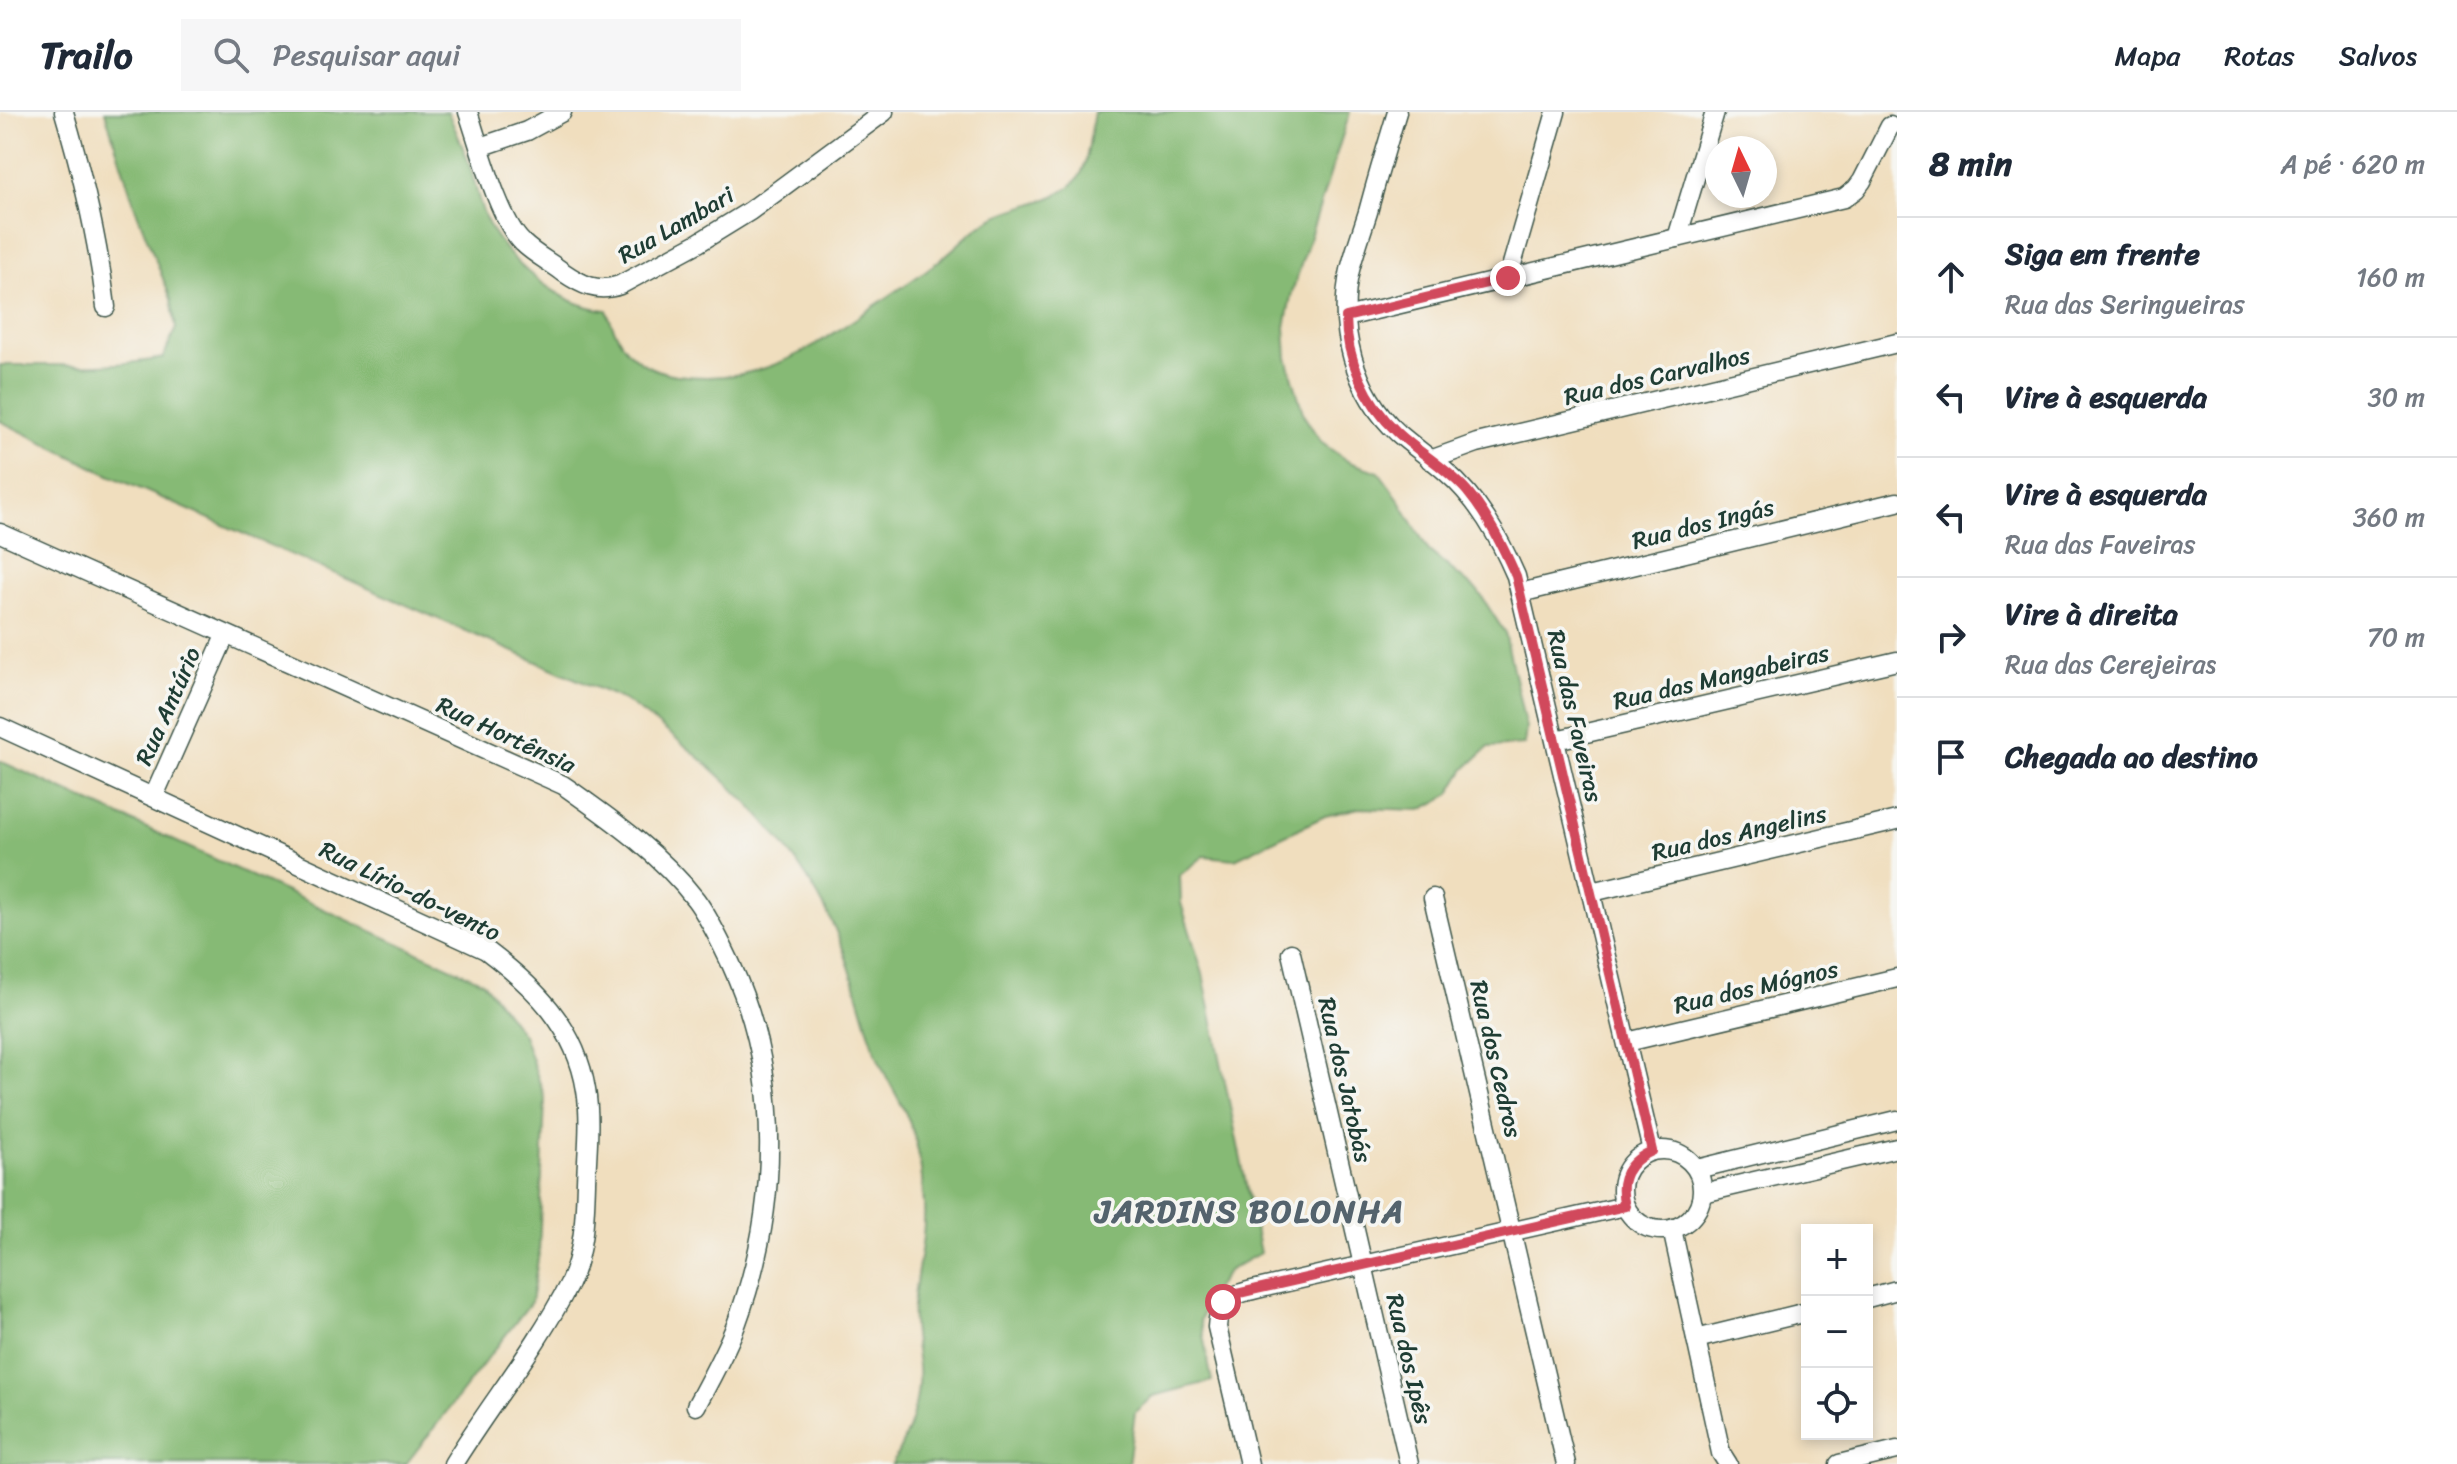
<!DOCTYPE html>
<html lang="pt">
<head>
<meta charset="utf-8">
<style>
  body { margin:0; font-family:Sriracha,sans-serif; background:#f6f6f7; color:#1f2937 }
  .controls { position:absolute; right:24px; bottom:24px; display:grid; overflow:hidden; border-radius:0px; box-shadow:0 4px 12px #0003 }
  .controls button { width:72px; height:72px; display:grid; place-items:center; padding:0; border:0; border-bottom:2px solid #e0e1e3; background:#fff; color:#1f2937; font:40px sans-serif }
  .compass { position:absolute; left:1705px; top:24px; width:72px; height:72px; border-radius:50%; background:#fff; box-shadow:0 4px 12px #0003; rotate:355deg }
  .stop { position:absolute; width:24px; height:24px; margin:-18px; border:6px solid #d1495b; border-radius:50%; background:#fff }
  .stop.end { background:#d1495b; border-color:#fff; box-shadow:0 2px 8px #0008 }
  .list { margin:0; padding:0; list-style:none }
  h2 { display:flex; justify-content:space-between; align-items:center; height:104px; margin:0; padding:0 32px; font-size:34px }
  h2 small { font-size:26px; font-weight:400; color:#747a83 }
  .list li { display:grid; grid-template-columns:52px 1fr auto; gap:24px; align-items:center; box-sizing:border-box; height:120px; padding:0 32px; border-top:2px solid #e0e1e3 }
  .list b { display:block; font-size:30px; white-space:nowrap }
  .list p { margin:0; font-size:26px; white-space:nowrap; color:#747a83 }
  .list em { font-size:26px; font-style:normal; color:#747a83 }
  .icon { flex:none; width:44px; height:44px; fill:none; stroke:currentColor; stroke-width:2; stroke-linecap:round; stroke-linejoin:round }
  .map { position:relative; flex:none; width:1897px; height:1352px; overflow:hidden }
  header { display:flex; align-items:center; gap:48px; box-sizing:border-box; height:112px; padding:0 40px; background:#fff; border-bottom:2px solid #e0e1e3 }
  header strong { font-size:38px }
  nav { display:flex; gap:44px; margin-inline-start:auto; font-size:28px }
  .search { width:560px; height:72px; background:#f6f6f7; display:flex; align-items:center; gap:20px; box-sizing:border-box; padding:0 28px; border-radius:0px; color:#747a83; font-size:30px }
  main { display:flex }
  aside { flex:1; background:#fff }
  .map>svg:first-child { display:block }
  .forest { fill:#86ba75; stroke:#527c54; stroke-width:2 }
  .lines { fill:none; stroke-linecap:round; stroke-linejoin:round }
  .minor-casing { stroke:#3e5549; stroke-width:21 }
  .minor { stroke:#fff; stroke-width:18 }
  .route { stroke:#d1495b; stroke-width:10 }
  .labels { text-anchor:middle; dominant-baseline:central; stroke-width:7; stroke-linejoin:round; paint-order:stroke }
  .street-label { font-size:24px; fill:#1f3d34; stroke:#f6f6f2 }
  .district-label { font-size:32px; font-weight:bold; letter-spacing:2px; fill:#54636d; stroke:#f6f6f2 }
</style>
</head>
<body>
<header>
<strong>Trailo</strong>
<div class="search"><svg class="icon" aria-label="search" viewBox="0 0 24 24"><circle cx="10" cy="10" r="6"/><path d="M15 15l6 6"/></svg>Pesquisar aqui</div>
<nav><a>Mapa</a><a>Rotas</a><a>Salvos</a></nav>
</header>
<main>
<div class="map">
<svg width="1897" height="1352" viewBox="0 0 1897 1352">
  <rect width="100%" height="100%" fill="#f6f6f2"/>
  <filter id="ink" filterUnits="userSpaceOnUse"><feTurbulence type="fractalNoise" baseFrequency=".0125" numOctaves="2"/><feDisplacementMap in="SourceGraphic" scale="16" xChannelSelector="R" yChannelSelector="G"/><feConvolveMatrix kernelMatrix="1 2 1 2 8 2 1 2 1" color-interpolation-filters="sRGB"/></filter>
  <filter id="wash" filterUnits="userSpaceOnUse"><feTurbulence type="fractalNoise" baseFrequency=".006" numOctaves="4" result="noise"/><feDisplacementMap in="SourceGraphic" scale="32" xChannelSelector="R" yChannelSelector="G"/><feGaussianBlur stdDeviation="1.8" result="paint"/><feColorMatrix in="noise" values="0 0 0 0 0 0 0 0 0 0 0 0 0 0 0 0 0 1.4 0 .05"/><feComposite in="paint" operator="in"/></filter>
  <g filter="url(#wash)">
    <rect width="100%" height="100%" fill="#f0debe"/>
    <g class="forest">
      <path d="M105,0h343c6,15 13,30 19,46 7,19 10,40 18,59 18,42 76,90 122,93 11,38 31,59 70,65 80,11 127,-21 190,-64 23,-16 47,-31 69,-48 19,-14 37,-35 57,-45 28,-15 66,-15 86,-41 9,-12 12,-50 15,-65h256l-59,184 -6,31 2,31 17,58 18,27 27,19 30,10 19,26 31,53 49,40 27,42 21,95 -2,17 -35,2 -24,22 -16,26 -28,15 -62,-2 -34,8 -90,43 -31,-3 -24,19 1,28 22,71 57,279 -32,18 -16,22 -12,27 12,61 -59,15 -18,16 -7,52h-236c16,-29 29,-64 26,-98 -2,-20 -7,-39 -5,-60 3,-34 13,-67 11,-102 -2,-28 -4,-57 -15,-83 -9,-23 -24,-43 -32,-65 -15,-42 -24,-87 -42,-127 -43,-96 -126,-170 -211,-229l-515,-225 -109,-54v-56c55,-1 109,4 163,-7l13,-30 -5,-29 -35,-89z"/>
      <polygon points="0,649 483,870 523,923 545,986 539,1141 531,1190 406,1352 0,1352"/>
    </g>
  </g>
  <g filter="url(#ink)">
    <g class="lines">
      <g class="minor-casing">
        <g id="minor">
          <path d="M64,0c19,64 34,128 42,195"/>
          <path d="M468,0c11,32 31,109 55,131 11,11 27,19 40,29 19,13 34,21 57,13l78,-42 52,-32 134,-99"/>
          <path d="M1397,0c-10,33 -20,66 -29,100 -6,19 -13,38 -18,58 -13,57 4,123 48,163 15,13 32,25 47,38 33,28 54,66 71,105l136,575"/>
          <polyline points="480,35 527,19 562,0"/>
          <polyline points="1677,126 1715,0"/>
          <polyline points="1508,166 1556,0"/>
          <polyline points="1346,205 1844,86 1856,77 1862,69 1890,14"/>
          <polyline points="1430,348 1477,331 1897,231"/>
          <path d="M0,421l563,252c48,34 97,68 133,115 14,19 25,43 35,64 52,113 48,245 5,361 -11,28 -26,55 -40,81"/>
          <polyline points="1520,481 1897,390"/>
          <path d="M0,615l486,223c49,37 90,77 100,140 5,30 1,62 0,92 -1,34 -2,71 -17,102 -32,63 -79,120 -116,180"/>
          <polyline points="1556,628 1897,549"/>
          <polyline points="154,684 225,524"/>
          <polyline points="1592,780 1897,708"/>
          <polyline points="1433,786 1566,1352"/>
          <polyline points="1291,841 1409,1352"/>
          <polyline points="1627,930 1897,866"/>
          <circle cx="1662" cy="1078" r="40"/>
          <polyline points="1697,1057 1897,1008"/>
          <polyline points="1703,1081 1897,1036"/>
          <polyline points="1672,1117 1721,1341 1728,1352"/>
          <polyline points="1867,1186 1897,1178"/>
          <polyline points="1696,1227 1807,1200"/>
          <path d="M1249,1352l-32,-137c2,-29 14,-32 40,-38l368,-83"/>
          <polyline points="1839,1352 1897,1338"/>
        </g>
      </g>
      <use href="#minor" class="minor"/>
    </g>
  </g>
  <g class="lines" filter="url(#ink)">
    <path class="route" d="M1223,1190l13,-8 21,-5 368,-83c-7,-26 2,-44 27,-55l-136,-575c-13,-29 -28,-60 -49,-85 -20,-23 -48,-38 -70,-59 -31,-29 -51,-74 -51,-115l162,-39"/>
  </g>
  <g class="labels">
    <g class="street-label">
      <text transform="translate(676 113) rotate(-30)">Rua Lambari</text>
      <text transform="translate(1657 264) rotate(-13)">Rua dos Carvalhos</text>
      <text transform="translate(1703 412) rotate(-14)">Rua dos Ingás</text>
      <text transform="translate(1721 565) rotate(-13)">Rua das Mangabeiras</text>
      <text transform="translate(168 594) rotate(-66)">Rua Antúrio</text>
      <text transform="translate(1575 604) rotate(77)">Rua das Faveiras</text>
      <text transform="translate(506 623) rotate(25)">Rua Hortênsia</text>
      <text transform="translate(1739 721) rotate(-13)">Rua dos Angelins</text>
      <text transform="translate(410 779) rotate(26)">Rua Lírio-do-vento</text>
      <text transform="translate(1756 875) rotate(-13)">Rua dos Mógnos</text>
      <text transform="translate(1496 947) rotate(77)">Rua dos Cedros</text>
      <text transform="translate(1345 968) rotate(77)">Rua dos Jatobás</text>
      <text transform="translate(1409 1247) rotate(77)">Rua dos Ipês</text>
    </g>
    <g class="district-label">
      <text x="1250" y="1099">JARDINS BOLONHA</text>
    </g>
  </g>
</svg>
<div class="controls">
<button>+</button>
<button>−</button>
<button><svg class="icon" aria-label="locate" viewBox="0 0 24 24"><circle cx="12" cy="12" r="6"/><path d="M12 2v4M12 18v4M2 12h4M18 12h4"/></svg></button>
</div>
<svg class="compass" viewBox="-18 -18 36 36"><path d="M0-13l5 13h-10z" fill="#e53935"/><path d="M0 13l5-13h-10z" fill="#747a83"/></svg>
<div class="stop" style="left:1223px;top:1190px"></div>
<div class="stop end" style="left:1508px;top:166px"></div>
</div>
<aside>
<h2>8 min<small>A pé · 620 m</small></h2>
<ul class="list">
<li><svg class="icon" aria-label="ahead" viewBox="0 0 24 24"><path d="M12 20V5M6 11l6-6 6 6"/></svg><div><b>Siga em frente</b><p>Rua das Seringueiras</p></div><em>160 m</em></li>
<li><svg class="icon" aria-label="left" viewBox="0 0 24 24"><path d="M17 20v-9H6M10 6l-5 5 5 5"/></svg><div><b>Vire à esquerda</b></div><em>30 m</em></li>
<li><svg class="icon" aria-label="left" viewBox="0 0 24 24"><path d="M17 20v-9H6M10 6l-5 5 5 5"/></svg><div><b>Vire à esquerda</b><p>Rua das Faveiras</p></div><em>360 m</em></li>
<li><svg class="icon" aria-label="right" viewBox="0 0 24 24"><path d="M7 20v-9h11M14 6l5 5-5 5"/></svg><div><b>Vire à direita</b><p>Rua das Cerejeiras</p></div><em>70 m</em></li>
<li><svg class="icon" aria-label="arrive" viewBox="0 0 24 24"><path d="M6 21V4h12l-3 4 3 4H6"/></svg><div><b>Chegada ao destino</b></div></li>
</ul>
</aside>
</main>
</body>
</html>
